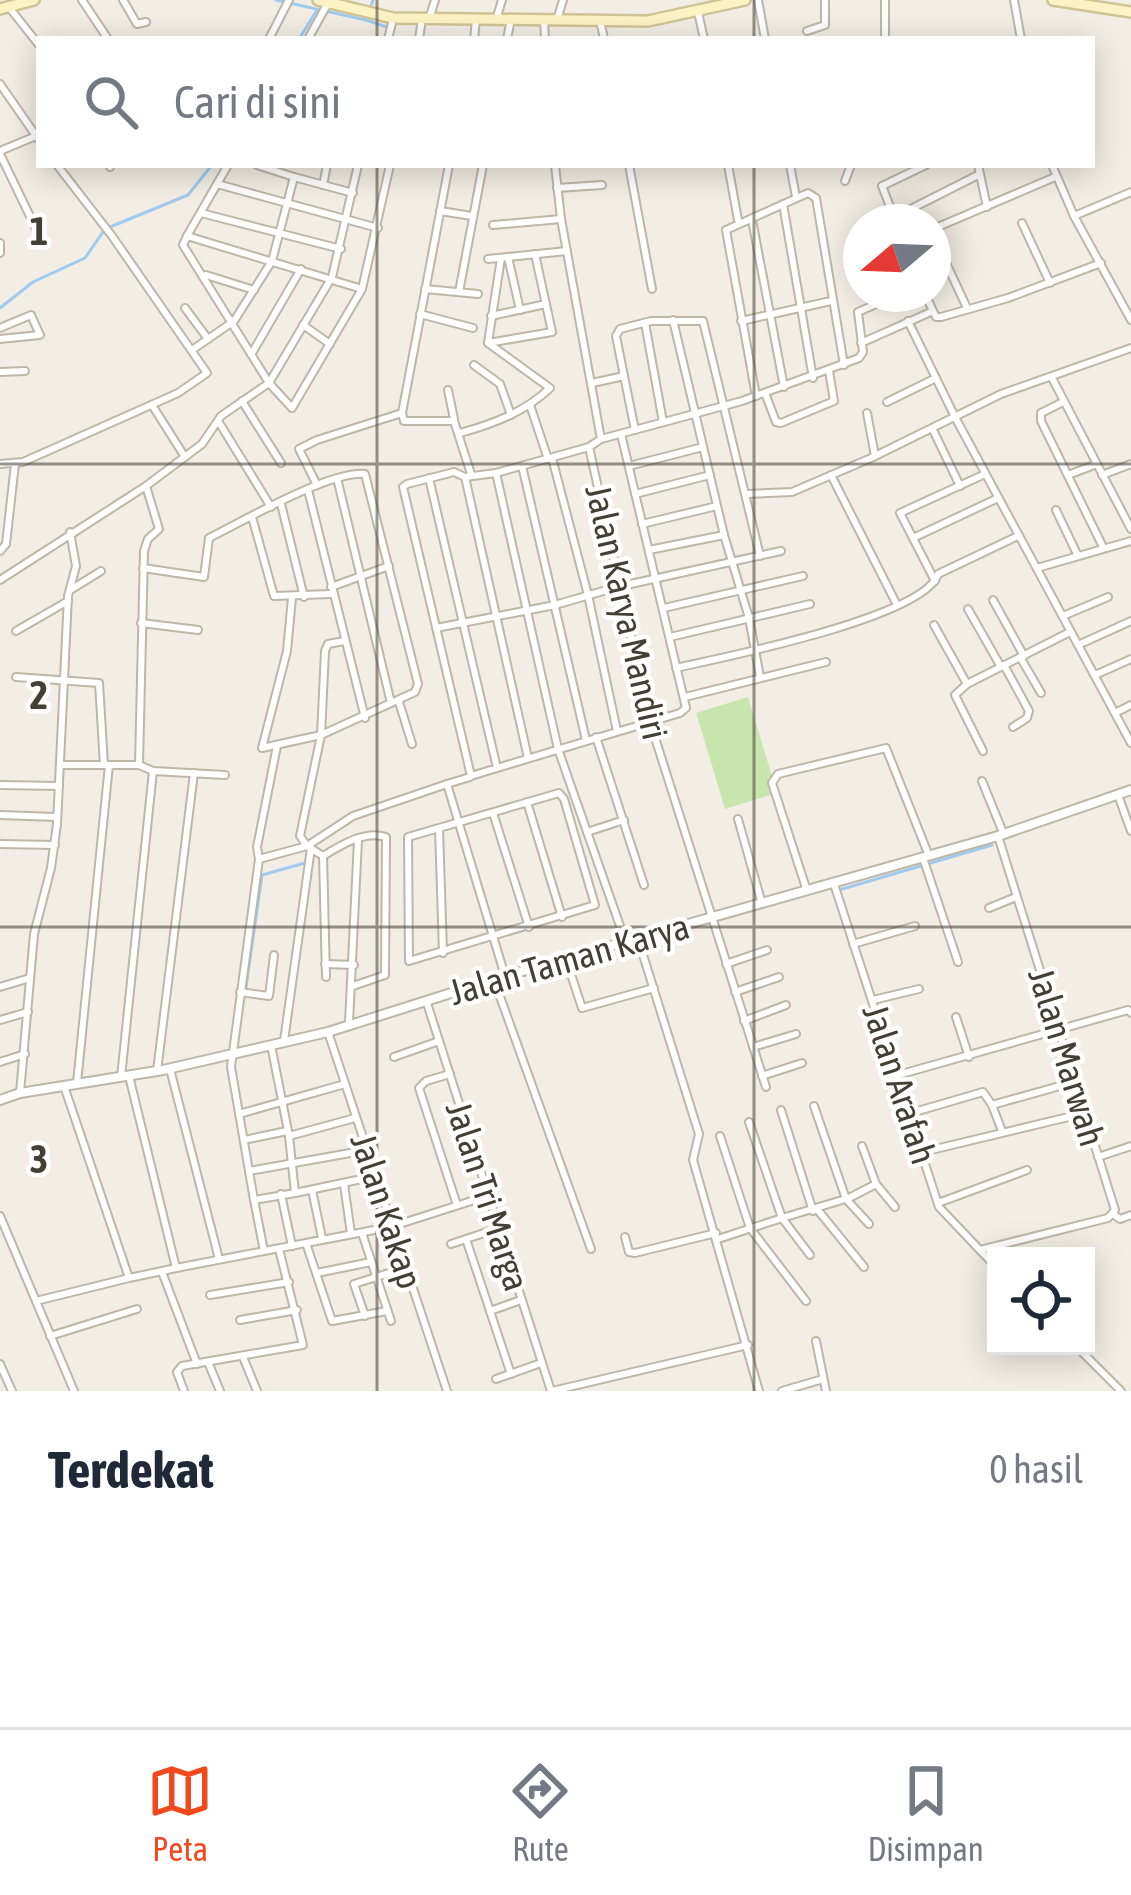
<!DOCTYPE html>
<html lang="id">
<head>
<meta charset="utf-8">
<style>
  body { margin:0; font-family:"Asap Condensed",sans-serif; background:#f6f6f7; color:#1f2937 }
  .controls { position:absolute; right:36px; bottom:36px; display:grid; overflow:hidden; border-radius:0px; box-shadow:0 6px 30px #0003 }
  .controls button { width:108px; height:108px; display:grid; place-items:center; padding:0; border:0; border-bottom:3px solid #e0e1e3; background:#fff; color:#1f2937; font:60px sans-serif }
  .compass { position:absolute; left:843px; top:204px; width:108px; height:108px; border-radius:50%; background:#fff; box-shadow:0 6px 30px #0003; rotate:251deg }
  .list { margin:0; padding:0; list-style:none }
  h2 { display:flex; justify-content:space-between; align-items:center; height:156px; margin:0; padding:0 48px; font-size:51px }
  h2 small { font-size:39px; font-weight:400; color:#747a83 }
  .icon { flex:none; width:66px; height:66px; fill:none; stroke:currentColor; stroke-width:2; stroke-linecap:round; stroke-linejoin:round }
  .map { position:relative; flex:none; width:1131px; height:1391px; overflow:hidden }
  .search { position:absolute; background:#fff; box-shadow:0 6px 30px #0003; left:36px; right:36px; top:36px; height:132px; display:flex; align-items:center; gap:30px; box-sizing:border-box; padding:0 42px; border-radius:0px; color:#747a83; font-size:45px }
  .sheet { height:336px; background:#fff }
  nav { display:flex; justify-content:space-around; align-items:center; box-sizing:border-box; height:168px; border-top:3px solid #e0e1e3; background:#fff; font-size:33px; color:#747a83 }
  nav a { display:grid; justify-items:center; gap:6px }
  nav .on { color:#f1491c }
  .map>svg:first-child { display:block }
  .green { fill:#c9e5ae }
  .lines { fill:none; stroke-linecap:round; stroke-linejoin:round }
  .stream { stroke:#a2caed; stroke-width:3 }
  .minor-casing { stroke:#bdb7a8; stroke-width:10 }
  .tertiary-casing { stroke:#bdb7a8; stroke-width:12 }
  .secondary-casing { stroke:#d0c496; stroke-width:14 }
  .minor { stroke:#fff; stroke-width:6 }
  .tertiary { stroke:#fff; stroke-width:8 }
  .secondary { stroke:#fcf2c4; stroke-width:9 }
  .grid { fill:none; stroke:#443f35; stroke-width:3; stroke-opacity:0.55 }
  .labels { text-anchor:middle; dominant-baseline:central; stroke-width:9; stroke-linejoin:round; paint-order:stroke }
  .street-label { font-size:36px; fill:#443f35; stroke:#fff }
  .grid-label { font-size:39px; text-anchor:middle; font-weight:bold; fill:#443f35; stroke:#fff; stroke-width:9; stroke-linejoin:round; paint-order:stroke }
</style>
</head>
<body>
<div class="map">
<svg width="1131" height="1391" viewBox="0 0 1131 1391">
  <rect width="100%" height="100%" fill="#f2eee5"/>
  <polygon class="green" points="748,697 777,793 725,809 696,713"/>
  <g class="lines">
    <g class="stream">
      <polyline points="276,0 366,20"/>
      <polyline points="373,0 366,20 390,28"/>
      <polyline points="299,39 317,10"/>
      <polyline points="0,308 33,282 85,258 105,229 188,195 212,165"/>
      <polyline points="839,890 992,845"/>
      <polyline points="246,987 262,875 305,863"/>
    </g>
    <g class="minor-casing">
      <g id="minor">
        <polyline points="82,0 108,39"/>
        <polyline points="123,0 137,24 146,22"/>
        <polyline points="758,0 765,39"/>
        <polyline points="1014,0 1021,39"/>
        <polyline points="8,6 39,45"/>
        <polyline points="698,12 704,39"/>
        <polyline points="429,19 435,0"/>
        <polyline points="496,20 502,0"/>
        <polyline points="544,20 545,39"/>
        <polyline points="557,20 563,0"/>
        <polyline points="600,20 604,39"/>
        <polyline points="807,31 825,25 825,0"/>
        <polyline points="269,39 289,0"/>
        <polyline points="308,39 328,3"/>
        <polyline points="388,39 393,19"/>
        <polyline points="419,39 422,19"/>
        <polyline points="474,39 476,20"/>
        <polyline points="507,39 511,19"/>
        <polyline points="885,39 885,0"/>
        <polyline points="0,84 39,140"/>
        <polyline points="0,151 36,136"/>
        <polyline points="0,154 40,237"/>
        <polyline points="109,165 110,167"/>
        <polyline points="257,165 294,177"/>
        <polyline points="555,165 561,219 601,439 589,447 650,722 766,1087"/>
        <polyline points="629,165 652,289"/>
        <polyline points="728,165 738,220"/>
        <polyline points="790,165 796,197"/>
        <polyline points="978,165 987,207"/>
        <polyline points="1052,165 1074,216 1131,320"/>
        <polyline points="845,181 851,165"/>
        <polyline points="217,184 378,228"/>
        <polyline points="323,185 327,165"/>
        <polyline points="557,188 602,185"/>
        <polyline points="783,204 813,378"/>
        <polyline points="440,211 472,216"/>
        <polyline points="201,213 341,249"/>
        <polyline points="1074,216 1131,192"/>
        <polyline points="895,217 980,174"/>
        <polyline points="752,220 784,387"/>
        <polyline points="896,222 882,186 926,165"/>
        <polyline points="1022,223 1050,283"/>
        <polyline points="493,225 561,219"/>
        <polyline points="933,229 1055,177"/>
        <polyline points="933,235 967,308"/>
        <polyline points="187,236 228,165"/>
        <polyline points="0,243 0,253"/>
        <polyline points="508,257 520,310"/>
        <polyline points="488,259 567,251"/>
        <polyline points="206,275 254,290"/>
        <polyline points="362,289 187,236 183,245 269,383 292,408 362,289 390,165"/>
        <polyline points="425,289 478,294"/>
        <polyline points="459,292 483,165"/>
        <polyline points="925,294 933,311"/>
        <polyline points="185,308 208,339"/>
        <polyline points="420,314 473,328"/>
        <polyline points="491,316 546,304"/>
        <polyline points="673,320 724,535 749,618 760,677"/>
        <polyline points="741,321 831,301"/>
        <polyline points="908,321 956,419 1131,743"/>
        <polyline points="645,323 663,422"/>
        <polyline points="303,325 330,344"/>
        <polyline points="0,328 31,315 40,335 0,339"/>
        <polyline points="488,343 552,332 535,254"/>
        <polyline points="861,343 933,311 936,317 941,317 1008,298 1101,263"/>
        <polyline points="192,350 234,321 272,261 294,177 353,193"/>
        <polyline points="252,353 301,269"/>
        <polyline points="474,365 500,384 511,415"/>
        <polyline points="0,372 25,371"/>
        <polyline points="624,376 616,336 620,329 651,321 703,321 760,556"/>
        <polyline points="1052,378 1131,529"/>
        <polyline points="592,383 624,376 635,430"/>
        <polyline points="448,390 454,419"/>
        <polyline points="765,393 776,422 781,423 834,401 829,371"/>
        <polyline points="756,396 726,230 808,193 816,198 844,365"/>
        <polyline points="242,401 281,463"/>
        <polyline points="887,402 936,378"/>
        <polyline points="1063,402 1041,413 1041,421 1103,547"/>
        <polyline points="152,405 185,457"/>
        <polyline points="530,405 548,459"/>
        <polyline points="402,413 449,165"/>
        <polyline points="402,413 404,421 454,421 471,474"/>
        <polyline points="867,413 875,456"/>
        <polyline points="220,424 271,507"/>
        <polyline points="933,430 960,486"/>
        <path d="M460,433c33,-9 65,-21 90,-45l-62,-45 13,-85"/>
        <polyline points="601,439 742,401 859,358 863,352 858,312 899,294"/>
        <polyline points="552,458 588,595 617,731"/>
        <polyline points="0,464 23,462 178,393 207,373 112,236 57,165"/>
        <polyline points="522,466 586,740"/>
        <polyline points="629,466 703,447"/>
        <polyline points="496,473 558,749 626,943"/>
        <polyline points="831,475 897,605"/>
        <polyline points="1068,475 1097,464"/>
        <polyline points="1102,475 1131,464"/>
        <polyline points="465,477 528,758"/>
        <polyline points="429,478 497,768 471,776 403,487 407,484 454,472 465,477 496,473 589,447"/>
        <polyline points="317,485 299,449 317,440 402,413"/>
        <polyline points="308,490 365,718"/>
        <polyline points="635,494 710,475"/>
        <polyline points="746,494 792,492 871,458 1001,394 1131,348"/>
        <polyline points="281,504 304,597"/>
        <polyline points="1056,510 1077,554"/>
        <polyline points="252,517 274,596 331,594"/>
        <polyline points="642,524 717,506"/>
        <polyline points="913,538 996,499"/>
        <polyline points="649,550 724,535"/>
        <polyline points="0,551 6,544 15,464"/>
        <path d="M143,568l61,9 5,-39c36,-18 120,-67 156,-64l53,210 -3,8 -24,11"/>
        <polyline points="1037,568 1131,541"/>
        <polyline points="0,580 146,486 202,444 221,416 269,383 332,277 358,165"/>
        <polyline points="935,581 900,513 985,474"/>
        <polyline points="331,587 389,566"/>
        <polyline points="72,589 101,571"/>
        <polyline points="292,598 287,651 262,748 321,735 391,703 337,478"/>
        <polyline points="993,600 1024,656"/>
        <polyline points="664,608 803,576"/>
        <polyline points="968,609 1001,667"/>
        <polyline points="1063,616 1108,597"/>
        <polyline points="141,623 198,630"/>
        <polyline points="934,625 967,684 955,695 983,751"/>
        <polyline points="436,628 555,605 617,587 781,551"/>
        <polyline points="16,631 68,601"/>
        <polyline points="670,637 810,604"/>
        <polyline points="344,641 328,644 325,651 321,735 300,836 307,846 353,816 447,784"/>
        <polyline points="1078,645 1131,621"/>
        <polyline points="1020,657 1041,693"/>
        <polyline points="1004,665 1029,711 1027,718 1013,727"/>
        <path d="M676,668c49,-11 249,-51 262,-94l80,-38"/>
        <polyline points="1095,675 1131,659"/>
        <polyline points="16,677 99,683 104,765"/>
        <polyline points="967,684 1070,632"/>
        <polyline points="685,697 826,662"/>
        <polyline points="399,702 412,744"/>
        <polyline points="1115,713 1131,705"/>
        <polyline points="596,737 644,885"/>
        <polyline points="277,746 257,847 259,859 231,1067 254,1200 295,1193"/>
        <polyline points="60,765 139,765 153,771 121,1077"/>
        <polyline points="139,765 144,551 148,539 159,529 146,486"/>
        <polyline points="497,768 680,713 686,708 621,434"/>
        <polyline points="153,771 225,775"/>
        <polyline points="470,777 447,784 505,976"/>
        <polyline points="982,781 1004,835"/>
        <polyline points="0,785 59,786"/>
        <polygon points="559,793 564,799 595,905 409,961 408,837"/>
        <polyline points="1118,795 1131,831"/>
        <polyline points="527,802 562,917"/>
        <polyline points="493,813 529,927"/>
        <polyline points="0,815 56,817"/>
        <polyline points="738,819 762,904"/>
        <polyline points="439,828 443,953"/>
        <polyline points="587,832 624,820"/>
        <polyline points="0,844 55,845"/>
        <polyline points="323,856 326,977"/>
        <polyline points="923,858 958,962"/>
        <path d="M259,859l48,-13 16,10c18,-11 42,-26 63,-19l-1,138 -32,11"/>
        <polyline points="834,884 939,1207 996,1267"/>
        <polyline points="807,891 772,783 778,774 886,748 929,856"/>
        <polyline points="989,908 1016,897"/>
        <polyline points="638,939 699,1134 693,1160 759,1391"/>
        <polyline points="853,944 915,926"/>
        <polyline points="566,959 582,1008 654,988"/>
        <polyline points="325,964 354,965"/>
        <polyline points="726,964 767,950"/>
        <polyline points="494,980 591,1249"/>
        <polyline points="0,987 30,978"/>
        <polyline points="240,992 269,996 274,955"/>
        <polyline points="735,992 779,977"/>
        <polyline points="426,1000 551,1391"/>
        <polyline points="873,1000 919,989"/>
        <polyline points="956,1017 969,1057"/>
        <polyline points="0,1020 28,1012"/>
        <polyline points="744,1021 786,1005"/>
        <polyline points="349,1022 358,840"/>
        <polyline points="328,1032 447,1391"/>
        <polyline points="284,1041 311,848"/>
        <polyline points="271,1045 289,1136 295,1193 376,1176"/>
        <polyline points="753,1047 796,1034"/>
        <polyline points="394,1057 439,1041"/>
        <polyline points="0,1062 25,1054"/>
        <polyline points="170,1069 219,1259"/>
        <polyline points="157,1071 194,773"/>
        <polyline points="450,1074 426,1081 419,1088 457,1205"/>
        <polyline points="898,1075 1128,1010 1131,1013"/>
        <polyline points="129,1076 176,1268 306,1243"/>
        <polyline points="762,1076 802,1063"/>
        <polyline points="77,1083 109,765"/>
        <polyline points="20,1093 34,934 51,868 57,824 68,596 76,566 70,532"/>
        <polyline points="814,1106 846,1199 869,1224"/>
        <polyline points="781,1110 813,1211"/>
        <polyline points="911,1113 983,1092 992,1105"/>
        <polyline points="239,1114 345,1084"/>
        <polyline points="1002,1131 992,1105 1074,1082"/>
        <polyline points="289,1136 355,1118"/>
        <polyline points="720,1136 750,1228 806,1301"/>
        <polyline points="244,1140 287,1131"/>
        <polyline points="862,1146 876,1184 895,1207"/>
        <polyline points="923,1152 1085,1113"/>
        <polyline points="1098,1157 1131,1146"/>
        <polyline points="249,1171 367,1150"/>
        <polyline points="344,1184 351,1234"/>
        <polyline points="312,1190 322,1238"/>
        <polyline points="281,1194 292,1246"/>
        <polyline points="254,1200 264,1251"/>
        <polyline points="938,1203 1027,1170"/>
        <polyline points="817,1209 864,1267"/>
        <polyline points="1113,1214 1120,1219 1131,1215"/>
        <polyline points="0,1216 74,1391"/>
        <polyline points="362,1233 391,1321"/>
        <polyline points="625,1237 629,1252 635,1253 716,1233"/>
        <polyline points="466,1239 511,1374"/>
        <polyline points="718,1239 782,1218 749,1122"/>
        <polyline points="451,1244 499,1228"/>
        <polyline points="980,1250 1108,1218 1115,1210 998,836"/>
        <polyline points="810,1255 782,1218 849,1198 876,1184"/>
        <polyline points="162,1272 197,1364"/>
        <polyline points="317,1273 371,1262"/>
        <polyline points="129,1278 176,1268"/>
        <polyline points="210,1295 289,1282"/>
        <polyline points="36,1301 129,1278 64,1086"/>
        <polyline points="387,1311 332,1321 306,1243 390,1227 487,1196"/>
        <polyline points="490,1311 521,1300"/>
        <polyline points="365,1316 354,1284 405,1268"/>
        <polyline points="240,1320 297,1310"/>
        <polyline points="50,1336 137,1309"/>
        <polyline points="816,1341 826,1391"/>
        <polyline points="1076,1346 1121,1391"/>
        <polyline points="243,1357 257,1391"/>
        <polyline points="208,1362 220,1391"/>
        <polyline points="0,1364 12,1391"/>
        <polyline points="496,1379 541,1363"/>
        <polyline points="184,1391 177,1372 182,1366 303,1345 279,1249"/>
        <polyline points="552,1391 748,1345"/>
        <polyline points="782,1391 823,1379"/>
      </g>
    </g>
    <g class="tertiary-casing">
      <polyline id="tertiary" points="0,1100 20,1093 163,1070 328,1032 505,976 998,836 1131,790"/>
    </g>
    <g class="secondary-casing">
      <g id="secondary">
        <polyline points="318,0 393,18 648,21 745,0"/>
        <polyline points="1053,0 1131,12"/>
        <polyline points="0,9 34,0"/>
      </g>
    </g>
    <use href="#minor" class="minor"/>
    <use href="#tertiary" class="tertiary"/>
    <use href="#secondary" class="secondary"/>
  </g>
  <path class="grid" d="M377,0v39M754,0v39M377,165v1226M754,165v1226M0,464h1131M0,927h1131"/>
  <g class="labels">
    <g class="street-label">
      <text transform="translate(627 612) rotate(77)">Jalan Karya Mandiri</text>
      <text transform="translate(569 959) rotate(-16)">Jalan Taman Karya</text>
      <text transform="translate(1067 1057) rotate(73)">Jalan Marwah</text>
      <text transform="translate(900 1084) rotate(72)">Jalan Arafah</text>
      <text transform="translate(488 1196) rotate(72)">Jalan Tri Marga</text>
      <text transform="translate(387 1211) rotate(72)">Jalan Kakap</text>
    </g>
  </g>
  <g class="grid-label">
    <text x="39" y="245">1</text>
    <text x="39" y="709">2</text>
    <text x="39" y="1173">3</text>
  </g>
</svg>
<div class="controls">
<button><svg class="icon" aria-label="locate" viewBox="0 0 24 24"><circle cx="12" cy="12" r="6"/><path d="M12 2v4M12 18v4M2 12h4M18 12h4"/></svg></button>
</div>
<svg class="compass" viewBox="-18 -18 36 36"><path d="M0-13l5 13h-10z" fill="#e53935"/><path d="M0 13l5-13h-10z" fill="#747a83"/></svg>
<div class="search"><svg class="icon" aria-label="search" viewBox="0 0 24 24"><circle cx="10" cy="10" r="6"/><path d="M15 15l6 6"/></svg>Cari di sini</div>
</div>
<section class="sheet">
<h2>Terdekat<small>0 hasil</small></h2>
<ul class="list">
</ul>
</section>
<nav>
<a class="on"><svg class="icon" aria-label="map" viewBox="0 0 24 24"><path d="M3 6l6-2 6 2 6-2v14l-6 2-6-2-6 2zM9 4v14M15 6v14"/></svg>Peta</a>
<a><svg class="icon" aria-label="directions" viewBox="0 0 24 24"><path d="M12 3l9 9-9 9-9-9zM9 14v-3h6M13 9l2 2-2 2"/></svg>Rute</a>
<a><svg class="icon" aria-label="saved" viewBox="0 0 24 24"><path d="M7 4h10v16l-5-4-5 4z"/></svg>Disimpan</a>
</nav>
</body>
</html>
